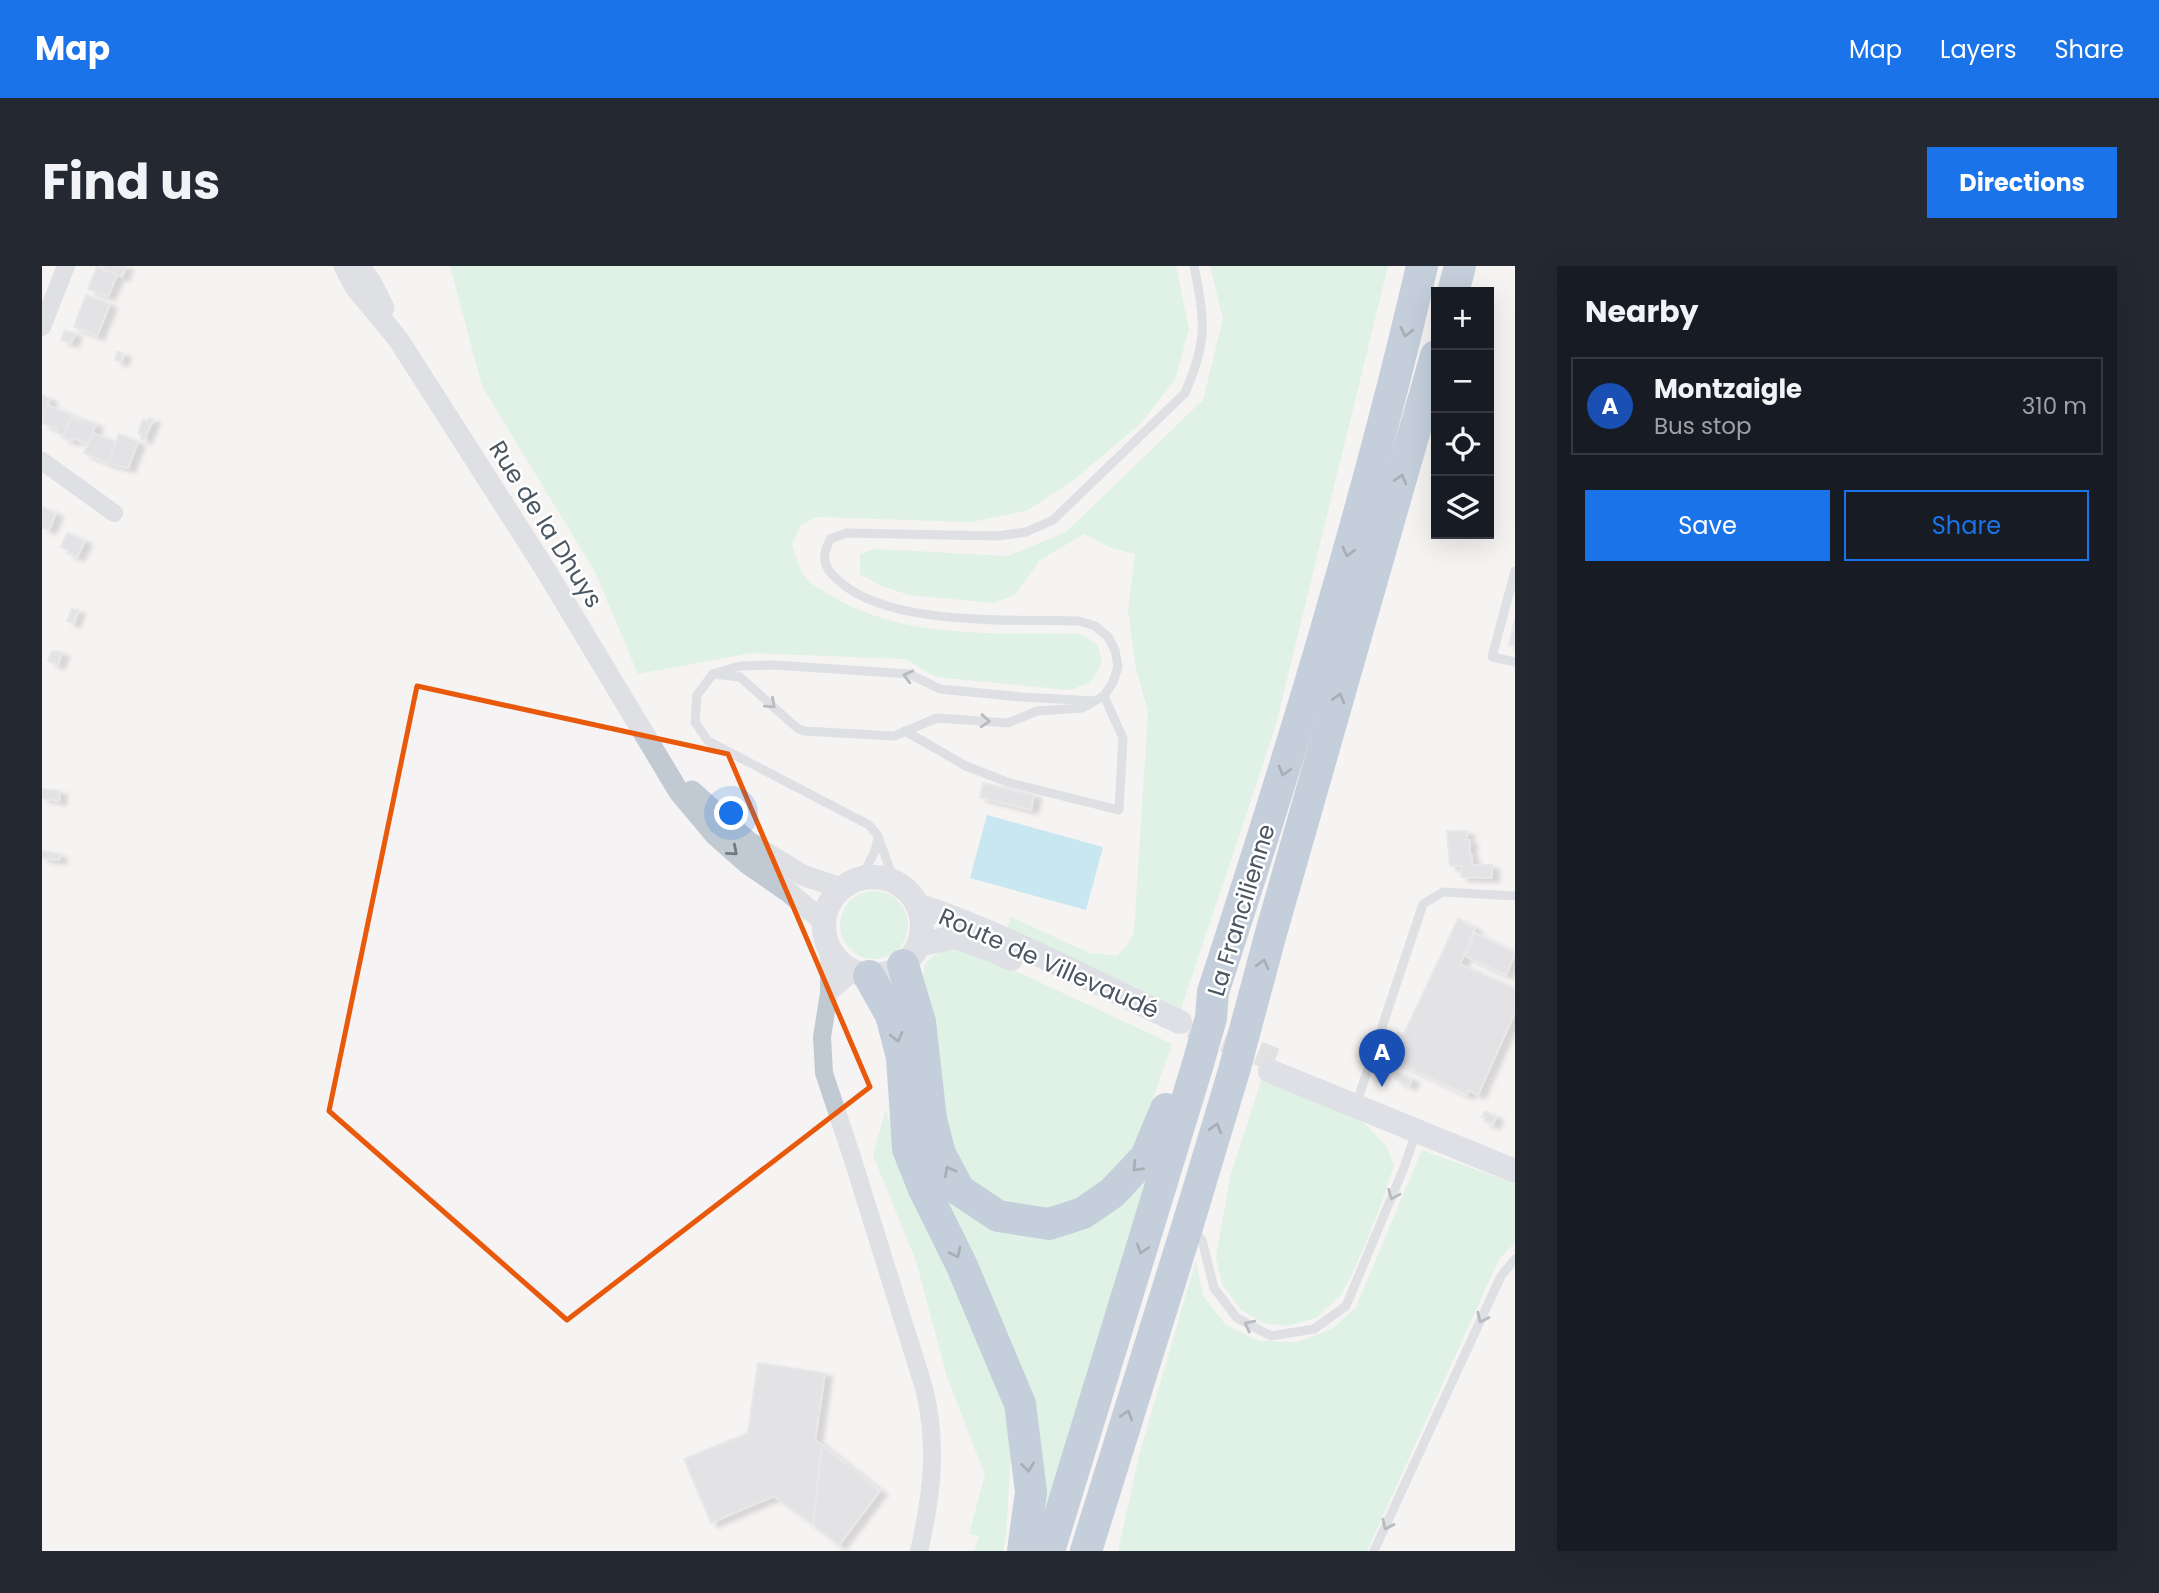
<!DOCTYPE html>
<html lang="en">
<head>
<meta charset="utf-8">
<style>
  body { margin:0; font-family:Poppins,sans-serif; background:#242831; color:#f1f3f6 }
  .controls { position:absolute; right:21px; top:21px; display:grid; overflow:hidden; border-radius:0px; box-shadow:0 7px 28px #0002 }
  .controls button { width:63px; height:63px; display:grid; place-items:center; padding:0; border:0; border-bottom:2px solid #363941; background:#171b24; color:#f1f3f6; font:35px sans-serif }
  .you { position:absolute; left:690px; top:548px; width:24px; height:24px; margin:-18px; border:5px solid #fff; border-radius:50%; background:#1a73e8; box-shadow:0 0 0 10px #1a73e833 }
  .badge { display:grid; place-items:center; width:46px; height:46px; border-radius:50%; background:#1a73e8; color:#fff; font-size:23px; font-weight:700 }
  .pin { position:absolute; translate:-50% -58px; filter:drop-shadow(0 2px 4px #0008) }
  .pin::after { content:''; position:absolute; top:37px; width:24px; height:21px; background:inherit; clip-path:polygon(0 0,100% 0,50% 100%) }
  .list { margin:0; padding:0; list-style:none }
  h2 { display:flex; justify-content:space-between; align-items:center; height:91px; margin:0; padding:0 28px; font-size:30px }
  h2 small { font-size:23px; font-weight:400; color:#9ea1a6 }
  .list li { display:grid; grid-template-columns:46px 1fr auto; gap:21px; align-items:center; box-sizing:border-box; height:98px; margin:0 14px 14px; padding:0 14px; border:2px solid #363941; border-radius:0px }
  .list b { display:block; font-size:26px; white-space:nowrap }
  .list p { margin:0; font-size:23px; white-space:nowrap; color:#9ea1a6 }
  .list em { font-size:23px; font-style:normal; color:#9ea1a6 }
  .actions { display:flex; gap:14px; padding:21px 28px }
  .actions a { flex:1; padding:16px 0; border:2px solid #1a73e8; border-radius:0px; text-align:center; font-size:24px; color:#1a73e8 }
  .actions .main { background:#1a73e8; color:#fff }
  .icon { flex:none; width:38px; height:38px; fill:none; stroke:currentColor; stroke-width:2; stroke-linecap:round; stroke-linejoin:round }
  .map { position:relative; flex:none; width:1473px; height:1285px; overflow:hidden; border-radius:0px }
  header { display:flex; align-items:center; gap:42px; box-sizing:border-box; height:98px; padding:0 35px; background:#1a73e8; color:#fff }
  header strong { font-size:33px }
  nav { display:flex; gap:38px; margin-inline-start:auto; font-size:24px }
  .intro { display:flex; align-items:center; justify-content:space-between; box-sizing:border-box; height:168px; padding:0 42px }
  h1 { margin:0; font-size:49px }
  .button { padding:18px 32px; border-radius:0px; background:#1a73e8; color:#fff; font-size:24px; font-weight:700 }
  main { display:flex; gap:42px; padding:0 42px }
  aside { flex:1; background:#171b24; border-radius:0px; box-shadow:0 7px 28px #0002 }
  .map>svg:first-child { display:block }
  .green { fill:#c3f1d5 }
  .water { fill:#90daee }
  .building { fill:#cdcfd5; stroke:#d7d9de; stroke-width:2; filter:url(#shadow) }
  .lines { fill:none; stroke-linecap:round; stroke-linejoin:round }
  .secondary-tunnel { stroke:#caccce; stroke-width:24; stroke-dasharray:24 12; stroke-linecap:butt }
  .service { stroke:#c1cad2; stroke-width:9 }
  .minor { stroke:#c1cad2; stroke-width:18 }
  .tertiary { stroke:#c1cad2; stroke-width:21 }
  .secondary { stroke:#c1cbd6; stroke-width:24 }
  .motorway { stroke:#8ba5c1; stroke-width:32 }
  .oneway { stroke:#505e6b }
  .oneway2 { stroke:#6e7983 }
  .marked { fill:none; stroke:#e8590c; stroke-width:5; stroke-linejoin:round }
  .labels { text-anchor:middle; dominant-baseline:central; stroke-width:5; stroke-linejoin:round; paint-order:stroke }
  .street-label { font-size:24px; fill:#4a5661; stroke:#fff }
</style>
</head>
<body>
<header>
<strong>Map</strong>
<nav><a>Map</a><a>Layers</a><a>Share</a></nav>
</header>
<div class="intro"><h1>Find us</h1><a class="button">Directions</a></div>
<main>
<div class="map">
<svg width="1473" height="1285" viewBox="0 0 1473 1285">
  <defs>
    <filter id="shadow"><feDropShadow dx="7" dy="4" stdDeviation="2" flood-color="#0004"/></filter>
  </defs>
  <rect width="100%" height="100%" fill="#f5f3f3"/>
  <g class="green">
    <path d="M408,0h726l13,63 -14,51 -35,44 -69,58 -43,28 -56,12 -156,-5 -15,8 -9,19c4,13 7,28 18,38 5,5 13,8 18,12 76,47 168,38 253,40l17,11 4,18 -12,20 -21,7 -133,-13 -31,-18 -154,-6 -113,21 -43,-102 -113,-186z"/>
    <polygon points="1168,0 1346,0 1233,462 1138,746 965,662 969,651 1047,687 1075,690 1084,681 1092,667 1106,445 1094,402 1086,345 1093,288 1069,282 1042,268 998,294 973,329 951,337 867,329 837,319 818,308 818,288 833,283 966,290 1024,266 1161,134 1181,53"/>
    <circle cx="832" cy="659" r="34"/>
    <polygon points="905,684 935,687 1130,778 1091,891 1060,926 1020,945 949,936 918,911 904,880 896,804 896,771 881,709 883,697 892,689"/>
    <polygon points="1220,812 1306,846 1323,858 1345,881 1352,900 1337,944 1312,1004 1299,1029 1274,1052 1244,1060 1221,1057 1199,1044 1180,1018 1174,991 1188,911"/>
    <polygon points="844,843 858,901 899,981 959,1126 969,1184 964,1270 961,1285 932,1285 937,1270 927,1268 943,1209 905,1111 874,995 831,889"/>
    <polygon points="1380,884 1473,918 1473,976 1457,993 1325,1285 1076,1285 1098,1186 1154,995 1161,1030 1183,1058 1216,1075 1255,1076 1290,1063 1314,1041"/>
    <polygon points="1109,907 1010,1239 1002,1243 985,1119 951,1033 895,923 982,969"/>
  </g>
  <polygon class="water" points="945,549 1061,581 1044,644 928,612"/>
  <g class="building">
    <polygon points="62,0 84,0 80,11 61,3"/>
    <polygon points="55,1 75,9 66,30 46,23"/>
    <polygon points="44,29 68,38 55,70 32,61"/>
    <polygon points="23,64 33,68 29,77 19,74"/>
    <polygon points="75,86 82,88 79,96 73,94"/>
    <polygon points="0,129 8,133 0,152"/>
    <polygon points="5,139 30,149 22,169 14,166 15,163 0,157"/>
    <polygon points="29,151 38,155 39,152 54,158 46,178 31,172 30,175 21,172"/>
    <polygon points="107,152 111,153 102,174 99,173 99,168 96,167 101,153 106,155"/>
    <polygon points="51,167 74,176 66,197 42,187"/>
    <polygon points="77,168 96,176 86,202 66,197"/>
    <polygon points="0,241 14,247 7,264 0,261"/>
    <polygon points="25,267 43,275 35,291 25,287 26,284 19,281"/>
    <polygon points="30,343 36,344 31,357 25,355"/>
    <polygon points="1473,353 1473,380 1467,379"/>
    <polygon points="10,385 20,386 16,399 6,395"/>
    <polygon points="941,517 992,529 989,544 938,531"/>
    <polygon points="0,523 18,525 17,535 0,532"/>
    <polygon points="1405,565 1425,565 1424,574 1428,574 1427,588 1430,589 1430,599 1450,599 1450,612 1419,611 1419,600 1408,600"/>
    <polygon points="0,585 18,588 17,594 0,592"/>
    <polygon points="1416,653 1433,662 1418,698 1473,723 1473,746 1436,829 1426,824 1425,829 1344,791 1355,767 1362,768"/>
    <polygon points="1433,667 1473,687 1464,709 1423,690"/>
    <polygon points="1356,807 1370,813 1367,820 1353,813"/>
    <polygon points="1443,845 1454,851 1451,859 1442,855 1444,852 1440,851"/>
    <polygon points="716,1097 783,1107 773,1174 780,1179 771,1259 732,1230 669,1257 642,1193 706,1167"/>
    <polygon points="780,1179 838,1225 797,1279 771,1259"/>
  </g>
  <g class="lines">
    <polyline class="secondary-tunnel" points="1149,760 1233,794"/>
    <g class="service">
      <polyline points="1473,305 1450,391 1473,396"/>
      <path d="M671,408l27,3 57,51 7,3 90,5 43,-18 71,5 29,-12 45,-3 22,-12 9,-14 5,-15 -3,-17 -7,-13 -13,-11 -16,-5c-67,-2 -189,6 -240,-40 -8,-7 -16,-15 -14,-27 0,-5 4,-11 5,-15l17,-6 150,3 29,-4 27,-12 132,-127c23,-53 20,-72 9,-127"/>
      <polyline points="863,465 924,500 968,517 1077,544 1081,472 1062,430"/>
      <polyline points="820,611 833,585 836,572"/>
      <polyline points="852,615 836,570 827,559 666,475 653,456 655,429 671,408 698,400 732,399 867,408 898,423 980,431 1052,435"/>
      <polyline points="1318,827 1381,638 1401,626 1473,630"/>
      <polyline points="1151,963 1160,974 1172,1022 1195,1052 1229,1070 1272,1063 1304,1040 1361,904 1374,867"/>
      <polyline points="1332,1285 1459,1010 1473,993"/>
    </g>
    <g class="minor">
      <polyline points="0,61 24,0"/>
      <polyline points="0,195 72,247"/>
      <path d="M787,685v42l-7,44 2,36 28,84 72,231c14,56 8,107 -5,163"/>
      <polyline points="787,727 811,706"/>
    </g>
    <g class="tertiary">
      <polyline points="302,0 313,21 356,73 503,303 637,526 673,569 706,598 745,625 781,655"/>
      <polyline points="317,0 329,16 342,42"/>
      <polyline points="650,525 707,576 760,609 799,622"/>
    </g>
    <g class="secondary">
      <circle cx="831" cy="660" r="49"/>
      <path d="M875,639c91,30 175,77 263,117"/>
      <polyline points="877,679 912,671 950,684 969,693"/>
      <polyline points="1228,805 1473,905"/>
    </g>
    <g class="motorway">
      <polyline points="1411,26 1418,0"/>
      <polyline points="861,699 878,756 889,853 898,888 917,924 956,950 1007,958 1041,947 1070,927 1104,891 1124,843"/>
      <polyline points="827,710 849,749 860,791 866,883 881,921 920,1000 978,1138 989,1226 981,1285"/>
      <path d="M1007,1285l148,-484 14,-49 2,-26c78,-239 152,-480 209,-726"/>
      <polyline points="1044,1285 1146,958 1192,805 1229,667 1394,90"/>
    </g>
  </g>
  <defs><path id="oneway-chevron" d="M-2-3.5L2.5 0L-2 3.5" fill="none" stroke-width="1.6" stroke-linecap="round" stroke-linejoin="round" transform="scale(1.75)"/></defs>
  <g class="oneway">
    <use href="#oneway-chevron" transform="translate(1364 66) rotate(104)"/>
    <use href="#oneway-chevron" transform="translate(1359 213) rotate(-74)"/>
    <use href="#oneway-chevron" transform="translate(1306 286) rotate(105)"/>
    <use href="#oneway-chevron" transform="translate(1297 432) rotate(-74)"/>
    <use href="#oneway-chevron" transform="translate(1242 505) rotate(106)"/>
    <use href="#oneway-chevron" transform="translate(1221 698) rotate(-75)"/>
    <use href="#oneway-chevron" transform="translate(855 771) rotate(76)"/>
    <use href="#oneway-chevron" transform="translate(1174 862) rotate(-74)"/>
    <use href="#oneway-chevron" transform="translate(1095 901) rotate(133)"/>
    <use href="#oneway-chevron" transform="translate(907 905) rotate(-118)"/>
    <use href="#oneway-chevron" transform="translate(1100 983) rotate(107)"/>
    <use href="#oneway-chevron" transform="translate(914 987) rotate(64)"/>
    <use href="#oneway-chevron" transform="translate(1085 1149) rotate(-72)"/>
    <use href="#oneway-chevron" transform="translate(986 1201) rotate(83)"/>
  </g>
  <g class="oneway2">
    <use href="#oneway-chevron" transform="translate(866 410) rotate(-166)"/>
    <use href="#oneway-chevron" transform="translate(729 438) rotate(42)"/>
    <use href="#oneway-chevron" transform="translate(943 455) rotate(4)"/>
    <use href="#oneway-chevron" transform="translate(691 585) rotate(41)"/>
    <use href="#oneway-chevron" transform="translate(1351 929) rotate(113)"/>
    <use href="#oneway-chevron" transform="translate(1440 1052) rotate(115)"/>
    <use href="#oneway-chevron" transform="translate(1207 1059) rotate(-153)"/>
    <use href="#oneway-chevron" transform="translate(1345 1259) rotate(115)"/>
  </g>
  <path d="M0 0H1473V1285H0ZM375,420l311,68 142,333 -303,233 -238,-209z" fill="#f5f3f3" fill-opacity=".55" fill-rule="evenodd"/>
  <path class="marked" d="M375,420l311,68 142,333 -303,233 -238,-209z"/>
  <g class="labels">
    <g class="street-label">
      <text transform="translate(504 258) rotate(58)">Rue de la Dhuys</text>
      <text transform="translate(1199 644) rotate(-73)">La Francilienne</text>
      <text transform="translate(1007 697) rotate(24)">Route de Villevaudé</text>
    </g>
  </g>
</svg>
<div class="controls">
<button>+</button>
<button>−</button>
<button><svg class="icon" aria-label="locate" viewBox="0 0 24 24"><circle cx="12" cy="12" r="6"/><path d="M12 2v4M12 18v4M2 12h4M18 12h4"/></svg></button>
<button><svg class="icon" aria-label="layers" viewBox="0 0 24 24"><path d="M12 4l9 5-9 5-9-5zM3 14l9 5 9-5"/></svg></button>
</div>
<div class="you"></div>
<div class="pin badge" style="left:1340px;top:821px;background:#1a4fb4">A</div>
</div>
<aside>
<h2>Nearby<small></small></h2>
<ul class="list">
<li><span class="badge" style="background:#1a4fb4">A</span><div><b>Montzaigle</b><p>Bus stop</p></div><em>310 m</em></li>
</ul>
<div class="actions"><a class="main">Save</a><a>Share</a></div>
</aside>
</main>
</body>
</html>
